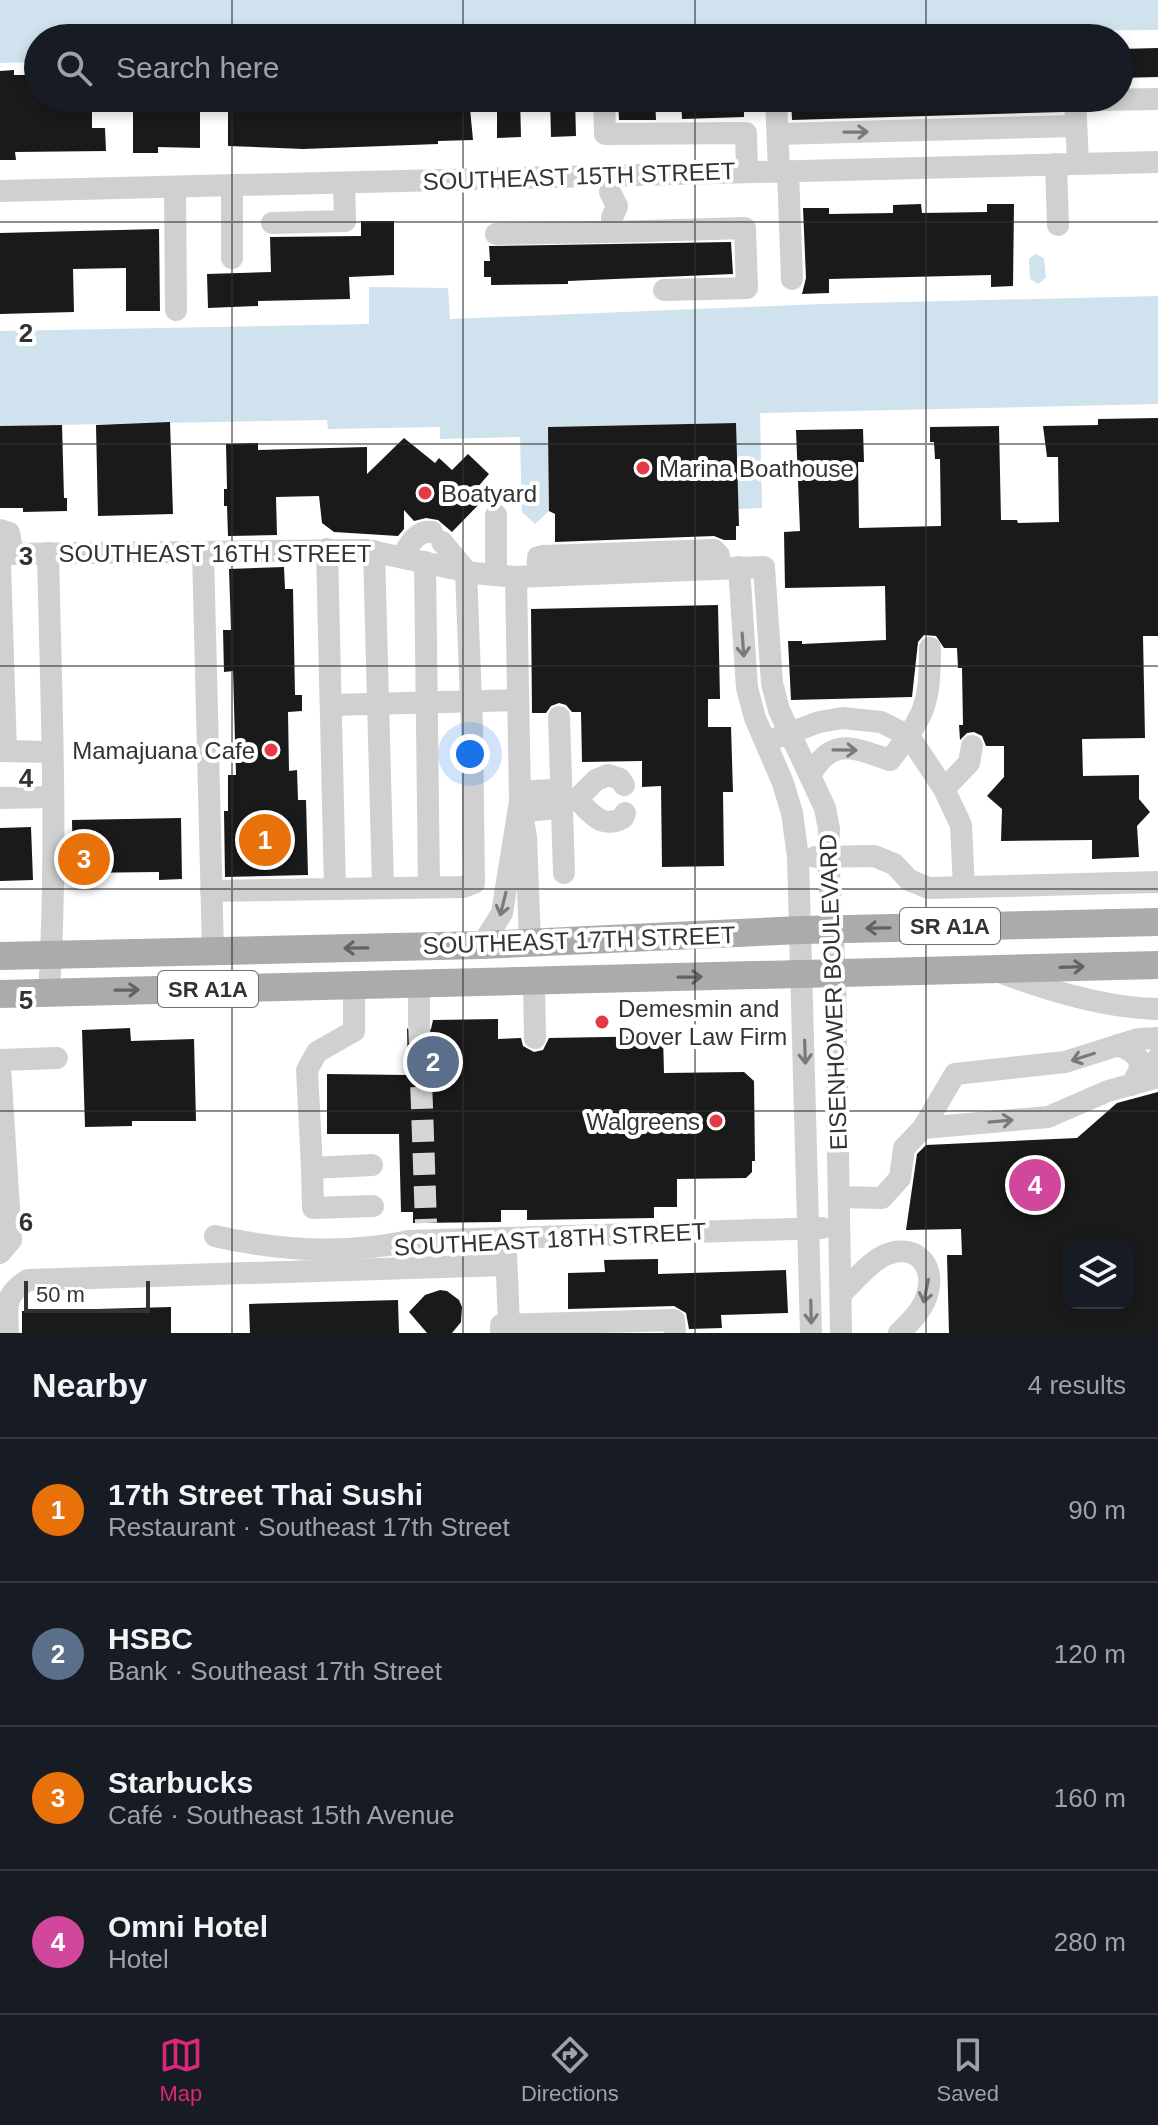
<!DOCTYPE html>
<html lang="en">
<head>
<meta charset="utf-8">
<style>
  body { margin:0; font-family:Arial,sans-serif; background:#242831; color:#f1f3f6 }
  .controls { position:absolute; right:24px; bottom:24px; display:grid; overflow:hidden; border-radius:16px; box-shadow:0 4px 12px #0003 }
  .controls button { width:72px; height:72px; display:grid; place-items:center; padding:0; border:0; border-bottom:2px solid #363941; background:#171b24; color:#f1f3f6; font:40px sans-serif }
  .scale { position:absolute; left:24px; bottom:20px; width:126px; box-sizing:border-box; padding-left:8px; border:4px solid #333; border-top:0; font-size:22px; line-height:28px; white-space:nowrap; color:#333; -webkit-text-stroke:6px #fff; paint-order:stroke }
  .you { position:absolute; left:470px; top:754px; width:28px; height:28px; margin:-20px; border:6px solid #fff; border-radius:50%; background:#1a73e8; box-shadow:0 0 0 12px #1a73e833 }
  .badge { display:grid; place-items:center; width:52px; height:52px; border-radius:50%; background:#db2777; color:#fff; font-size:26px; font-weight:700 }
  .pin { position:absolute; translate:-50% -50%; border:4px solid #fff; box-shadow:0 2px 8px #0006 }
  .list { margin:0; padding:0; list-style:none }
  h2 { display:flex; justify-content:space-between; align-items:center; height:104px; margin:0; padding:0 32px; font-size:34px }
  h2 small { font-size:26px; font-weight:400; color:#9ea1a6 }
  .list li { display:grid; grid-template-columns:52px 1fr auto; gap:24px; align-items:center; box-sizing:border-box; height:144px; padding:0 32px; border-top:2px solid #363941 }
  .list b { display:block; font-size:30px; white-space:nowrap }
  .list p { margin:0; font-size:26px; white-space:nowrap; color:#9ea1a6 }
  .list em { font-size:26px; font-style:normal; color:#9ea1a6 }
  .icon { flex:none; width:44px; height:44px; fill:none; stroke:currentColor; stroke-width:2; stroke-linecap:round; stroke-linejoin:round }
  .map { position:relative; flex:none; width:1158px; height:1333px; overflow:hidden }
  .search { position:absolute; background:#171b24; box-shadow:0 4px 12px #0003; left:24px; right:24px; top:24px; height:88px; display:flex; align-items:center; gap:20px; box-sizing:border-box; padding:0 28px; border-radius:44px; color:#9ea1a6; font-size:30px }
  .sheet { height:680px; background:#171b24 }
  nav { display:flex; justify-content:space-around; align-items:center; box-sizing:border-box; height:112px; border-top:2px solid #363941; background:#171b24; font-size:22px; color:#9ea1a6 }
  nav a { display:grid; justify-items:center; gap:4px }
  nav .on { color:#db2777 }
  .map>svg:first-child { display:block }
  .water { fill:#cfe2ee }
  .building { fill:#1a1a1a; fill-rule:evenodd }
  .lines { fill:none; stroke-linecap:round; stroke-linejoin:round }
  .minor-tunnel { stroke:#d6d6d6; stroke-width:22; stroke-dasharray:22 11; stroke-linecap:butt }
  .minor { stroke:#d0d0d0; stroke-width:22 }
  .major { stroke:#ababab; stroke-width:28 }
  .oneway { stroke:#7a7a7a }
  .oneway2 { stroke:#636363 }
  .grid { fill:none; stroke:#333; stroke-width:2; stroke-opacity:0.55 }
  .poi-dot { fill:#e63946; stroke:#fff; stroke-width:3 }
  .labels { text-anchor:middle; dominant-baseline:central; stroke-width:8; stroke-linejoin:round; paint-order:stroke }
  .shield { fill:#fff; stroke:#707070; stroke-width:2 }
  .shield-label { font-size:22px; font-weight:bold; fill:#333 }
  .street-label { font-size:24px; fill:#333; stroke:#fff }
  .poi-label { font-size:24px; fill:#333; stroke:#fff; text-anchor:start }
  .grid-label { font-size:26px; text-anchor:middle; font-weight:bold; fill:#333; stroke:#fff; stroke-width:8; stroke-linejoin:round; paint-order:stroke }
</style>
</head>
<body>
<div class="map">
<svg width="1158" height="1333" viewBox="0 0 1158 1333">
  <rect width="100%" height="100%" fill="#fff"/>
  <g class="water">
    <polygon points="0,0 1158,0 1158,30 706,34 670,38 38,38 38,62 0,63"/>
    <polygon points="1035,254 1044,258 1046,278 1038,284 1030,279 1029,259"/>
    <polygon points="369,287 448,288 450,319 822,304 1158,296 1158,404 760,413 762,508 738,509 735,423 549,427 549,511 535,524 522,512 520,437 440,439 440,427 328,429 327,420 0,426 0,331 369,324"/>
  </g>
  <g class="building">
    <polygon points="1158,48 1158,77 1120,78 1120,49"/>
    <polygon points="14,70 14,75 38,75 38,98 92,98 92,128 105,128 106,151 15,152 16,160 0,160 0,71"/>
    <polygon points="133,98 200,98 200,148 158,147 158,153 133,153"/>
    <polygon points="228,98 343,98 343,108 407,107 407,98 469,98 473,140 438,141 438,144 303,149 228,146"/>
    <polygon points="497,98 520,98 521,137 497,138"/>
    <polygon points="550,98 575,98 576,136 551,137"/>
    <polygon points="618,98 655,98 656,120 619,120"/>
    <polygon points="681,98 744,98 744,117 682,119"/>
    <polygon points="791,98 1059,98 1062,112 792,120"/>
    <polygon points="921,204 922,213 987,212 987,204 1014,204 1013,286 991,287 991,275 829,279 829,293 802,294 806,278 803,208 829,208 829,214 893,213 893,205"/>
    <polygon points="361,221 394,221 394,275 349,277 350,299 258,301 258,306 208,308 207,274 271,272 270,237 361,236"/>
    <polygon points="159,229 160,311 126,311 126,268 73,269 74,312 0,314 0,233"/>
    <polygon points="731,242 733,274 568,281 568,284 491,285 491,277 484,277 484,261 490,261 489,246"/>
    <polygon points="1158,418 1158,636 1143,636 1145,738 1082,739 1083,776 1139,775 1139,799 1150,812 1137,826 1139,857 1092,859 1092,840 1001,841 1002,809 987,796 1004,777 1004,746 986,746 982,736 974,732 967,733 960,740 959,725 963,725 962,668 958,668 957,648 944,648 936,636 924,635 918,642 912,697 791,700 788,641 802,641 802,644 886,640 885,586 785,588 784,532 800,531 796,430 863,429 864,462 858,462 859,528 941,526 940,459 935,459 934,442 930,442 930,427 999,426 1001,520 1017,520 1018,523 1059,522 1058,457 1047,457 1043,426 1098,425 1098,419"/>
    <polygon points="170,422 173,514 98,516 96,425"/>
    <polygon points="736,423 739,526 736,526 736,540 724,540 714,536 555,542 555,514 549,511 548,427"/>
    <polygon points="62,425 64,498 67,498 67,511 23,512 23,508 0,508 0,426"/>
    <polygon points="404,438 435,463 439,458 452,470 468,454 489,474 477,488 486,497 452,532 438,520 426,518 414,521 404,510 404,529 398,536 334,532 322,523 319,496 276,497 277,535 228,536 227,506 224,506 224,489 227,489 226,444 258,443 258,450 367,447 367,474"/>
    <polygon points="284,567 285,589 293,589 295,695 302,695 302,711 288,712 289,771 297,770 298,800 306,800 308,875 225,877 224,811 228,811 228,775 236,775 233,671 224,672 223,630 231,630 229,569"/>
    <polygon points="718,605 720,699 708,699 708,727 731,727 733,792 723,792 724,866 662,867 661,786 642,787 642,761 582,762 581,712 572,712 566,705 559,703 551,706 546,713 532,713 531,609"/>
    <polygon points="181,818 182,879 159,880 159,872 73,873 72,820"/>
    <polygon points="31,827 33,880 0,881 0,828"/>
    <polygon points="498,1019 498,1039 521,1038 523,1046 534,1052 543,1050 549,1038 663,1036 664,1073 744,1072 754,1081 755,1161 752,1161 752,1172 746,1178 677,1179 677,1207 654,1207 654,1218 527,1220 527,1210 501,1210 501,1222 413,1223 413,1212 401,1212 399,1134 327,1134 327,1074 408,1075 407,1028 413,1033 420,1035 431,1029 433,1020"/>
    <polygon points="130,1028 131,1041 194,1039 196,1121 132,1121 132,1126 85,1127 82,1030"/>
    <path d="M1158,1092v241h-209l-2,-78h15l-1,-26 -55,1 11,-76 9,-9 151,-7 40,-35zM1068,1243h60v60h-60z"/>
    <polygon points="658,1259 658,1274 786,1270 788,1313 721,1315 722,1328 689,1329 686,1313 674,1306 568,1309 568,1273 605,1272 604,1260"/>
    <polygon points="440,1290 447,1291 459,1300 462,1307 461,1322 452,1333 427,1333 409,1312 425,1295"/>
    <polygon points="398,1300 399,1333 250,1333 249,1304"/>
    <polygon points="171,1307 171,1333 22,1333 22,1311"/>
  </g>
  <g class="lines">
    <polyline class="minor-tunnel" points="419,1021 426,1223"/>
    <g class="minor">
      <polyline points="604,98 605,134 746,133 747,172"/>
      <polyline points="776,98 779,171"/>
      <polyline points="1075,98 1078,164"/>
      <polyline points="1098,100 1158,99"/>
      <polyline points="778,134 1076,126"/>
      <polyline points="1056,164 1058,225"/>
      <polyline points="788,171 792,279"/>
      <polyline points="232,185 232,258"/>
      <polyline points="175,187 176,310"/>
      <polyline points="0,191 1158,162"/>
      <polyline points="272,223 345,221 344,183"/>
      <polyline points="612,232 745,228 747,288 664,290"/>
      <polyline points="496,234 612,232 612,218 617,206 610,192"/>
      <polyline points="0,530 9,533 13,554"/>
      <polyline points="374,551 383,888"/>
      <path d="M48,553c3,146 10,293 1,439"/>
      <polyline points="203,553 213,950"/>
      <polyline points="0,554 366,550 474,573 516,577 764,567 772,683 779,710 825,808 829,829 828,857 835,974 841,1333"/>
      <path d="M402,557c7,-12 14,-27 30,-25"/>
      <polyline points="425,562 429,887"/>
      <polyline points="0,564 6,751"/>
      <polyline points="739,567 747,688 755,718 783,783 792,813 798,857 811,1333"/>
      <polyline points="496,575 496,515"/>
      <polyline points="537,576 538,557 543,556 714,550 719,555 720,568"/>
      <polyline points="516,577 520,801 526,837 530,943"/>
      <polyline points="331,705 518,700"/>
      <polyline points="559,717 564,873"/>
      <polyline points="779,737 819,722 843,718 881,722 909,736 944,789 961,825 964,887"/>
      <polyline points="0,751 52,752"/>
      <path d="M811,774c22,-39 44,-25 79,-14 35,-45 40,-55 40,-112"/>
      <path d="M624,785l-4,-6 -12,-4 -12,5 -19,19c14,15 25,30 46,19l2,-5"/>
      <polyline points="944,789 969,763 972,746"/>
      <polyline points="0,798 53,797"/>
      <polyline points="815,857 874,856 894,864 909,880 929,888 1158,882"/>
      <polyline points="335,889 463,887 474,883 472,728 466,571 442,542"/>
      <polyline points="211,891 335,889 327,549"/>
      <polyline points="482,945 502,913 520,801 532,791 552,790 563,799 558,808 535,810 520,801"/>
      <path d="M1002,973c48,18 104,35 156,36"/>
      <polyline points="534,981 535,1038"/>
      <polyline points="419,984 419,1021"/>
      <polyline points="354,985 354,1031 317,1052 307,1070 312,1168 372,1165"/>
      <path d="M1118,1045c24,10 28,18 13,40"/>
      <polyline points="1158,1058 1158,1062"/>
      <polyline points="0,1060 57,1058"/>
      <polyline points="0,1066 11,1240 0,1253"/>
      <polyline points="923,1128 1048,1117 1108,1091 1158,1077"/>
      <polyline points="312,1168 313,1208 373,1206"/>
      <polyline points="839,1197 882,1198 900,1178 904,1148 923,1128 955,1074 1065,1062 1138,1039 1158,1038"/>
      <path d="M215,1236c64,15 129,19 194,5l413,-13"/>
      <polyline points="506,1251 509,1325"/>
      <path d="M841,1294c12,-12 27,-30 42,-38 33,-15 55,10 43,42 -5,14 -17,25 -27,35"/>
      <path d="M8,1333c-1,-26 -5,-38 20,-53l478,-15"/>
      <polyline points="501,1333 501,1325 674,1320 675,1333"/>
    </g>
    <g class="major">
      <polyline points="0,956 482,945 801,930 1158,922"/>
      <polyline points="0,994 1158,965"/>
    </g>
  </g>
  <defs><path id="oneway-shaft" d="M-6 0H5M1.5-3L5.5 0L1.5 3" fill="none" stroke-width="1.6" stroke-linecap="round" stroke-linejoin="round" transform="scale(2)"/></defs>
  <g class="oneway">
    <use href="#oneway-shaft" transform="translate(856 132) rotate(-1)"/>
    <use href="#oneway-shaft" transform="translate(743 645) rotate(86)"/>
    <use href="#oneway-shaft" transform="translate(845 750) rotate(1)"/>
    <use href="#oneway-shaft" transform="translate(503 904) rotate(104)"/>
    <use href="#oneway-shaft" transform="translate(805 1052) rotate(88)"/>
    <use href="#oneway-shaft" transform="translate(1083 1057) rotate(162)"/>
    <use href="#oneway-shaft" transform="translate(1001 1121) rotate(-5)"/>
    <use href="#oneway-shaft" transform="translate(926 1291) rotate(102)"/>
    <use href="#oneway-shaft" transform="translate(811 1312) rotate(89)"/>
  </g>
  <g class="oneway2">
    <use href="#oneway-shaft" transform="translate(878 928) rotate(179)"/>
    <use href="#oneway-shaft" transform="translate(356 948) rotate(179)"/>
    <use href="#oneway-shaft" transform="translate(1072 967) rotate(-2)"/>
    <use href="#oneway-shaft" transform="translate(690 977) rotate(-1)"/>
    <use href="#oneway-shaft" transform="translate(127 990) rotate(-1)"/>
  </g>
  <path class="grid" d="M232,0v38M463,0v38M695,0v38M926,0v38M232,98v1235M463,98v1235M695,98v1235M926,98v1235M0,222h1158M0,444h1158M0,666h1158M0,889h1158M0,1111h1158"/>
  <g class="poi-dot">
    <circle cx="643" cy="468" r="8"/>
    <circle cx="425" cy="493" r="8"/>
    <circle cx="271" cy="750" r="8"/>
    <circle cx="602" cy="1022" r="8"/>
    <circle cx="716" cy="1121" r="8"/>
  </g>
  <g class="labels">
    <g class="shield">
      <rect x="900" y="908" width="100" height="36" rx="6"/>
      <rect x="158" y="971" width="100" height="36" rx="6"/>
    </g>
    <g class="shield-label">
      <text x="950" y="926">SR A1A</text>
      <text x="208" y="989">SR A1A</text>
    </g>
    <g class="street-label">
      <text transform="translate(579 176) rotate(-2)">SOUTHEAST 15TH STREET</text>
      <text x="215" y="553">SOUTHEAST 16TH STREET</text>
      <text transform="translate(579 940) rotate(-2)">SOUTHEAST 17TH STREET</text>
      <text transform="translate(833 992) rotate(-92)">EISENHOWER BOULEVARD</text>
      <text transform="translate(550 1239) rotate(-3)">SOUTHEAST 18TH STREET</text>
    </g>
    <g class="poi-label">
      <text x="659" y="468">Marina Boathouse</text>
      <text x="441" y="493">Boatyard</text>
      <text x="255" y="750" text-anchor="end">Mamajuana Cafe</text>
      <text x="618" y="1008">Demesmin and<tspan x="618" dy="28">Dover Law Firm</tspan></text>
      <text x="700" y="1121" text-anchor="end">Walgreens</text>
    </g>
  </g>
  <g class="grid-label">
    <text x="26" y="342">2</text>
    <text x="26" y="565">3</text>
    <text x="26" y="787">4</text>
    <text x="26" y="1009">5</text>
    <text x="26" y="1231">6</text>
  </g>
</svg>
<div class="controls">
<button><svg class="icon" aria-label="layers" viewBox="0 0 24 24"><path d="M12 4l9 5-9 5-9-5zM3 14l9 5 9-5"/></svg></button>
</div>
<div class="scale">50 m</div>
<div class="you"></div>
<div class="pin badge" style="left:265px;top:840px;background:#e8710a">1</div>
<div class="pin badge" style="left:433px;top:1062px;background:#5c6f8a">2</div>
<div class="pin badge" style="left:84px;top:859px;background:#e8710a">3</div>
<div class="pin badge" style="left:1035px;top:1185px;background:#d1479c">4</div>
<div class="search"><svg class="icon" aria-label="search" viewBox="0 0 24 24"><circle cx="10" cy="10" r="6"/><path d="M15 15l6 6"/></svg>Search here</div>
</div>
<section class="sheet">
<h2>Nearby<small>4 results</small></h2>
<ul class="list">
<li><span class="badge" style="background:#e8710a">1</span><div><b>17th Street Thai Sushi</b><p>Restaurant · Southeast 17th Street</p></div><em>90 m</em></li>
<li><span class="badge" style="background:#5c6f8a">2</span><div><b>HSBC</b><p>Bank · Southeast 17th Street</p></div><em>120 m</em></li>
<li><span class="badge" style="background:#e8710a">3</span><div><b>Starbucks</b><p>Café · Southeast 15th Avenue</p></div><em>160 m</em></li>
<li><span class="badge" style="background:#d1479c">4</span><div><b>Omni Hotel</b><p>Hotel</p></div><em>280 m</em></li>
</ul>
</section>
<nav>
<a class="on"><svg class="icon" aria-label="map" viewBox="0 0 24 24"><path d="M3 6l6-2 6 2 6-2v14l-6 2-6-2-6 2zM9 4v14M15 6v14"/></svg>Map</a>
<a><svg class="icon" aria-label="directions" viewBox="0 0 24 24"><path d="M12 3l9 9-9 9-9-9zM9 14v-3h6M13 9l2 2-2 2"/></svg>Directions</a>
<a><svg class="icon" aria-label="saved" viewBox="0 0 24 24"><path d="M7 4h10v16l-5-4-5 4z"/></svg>Saved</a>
</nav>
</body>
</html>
